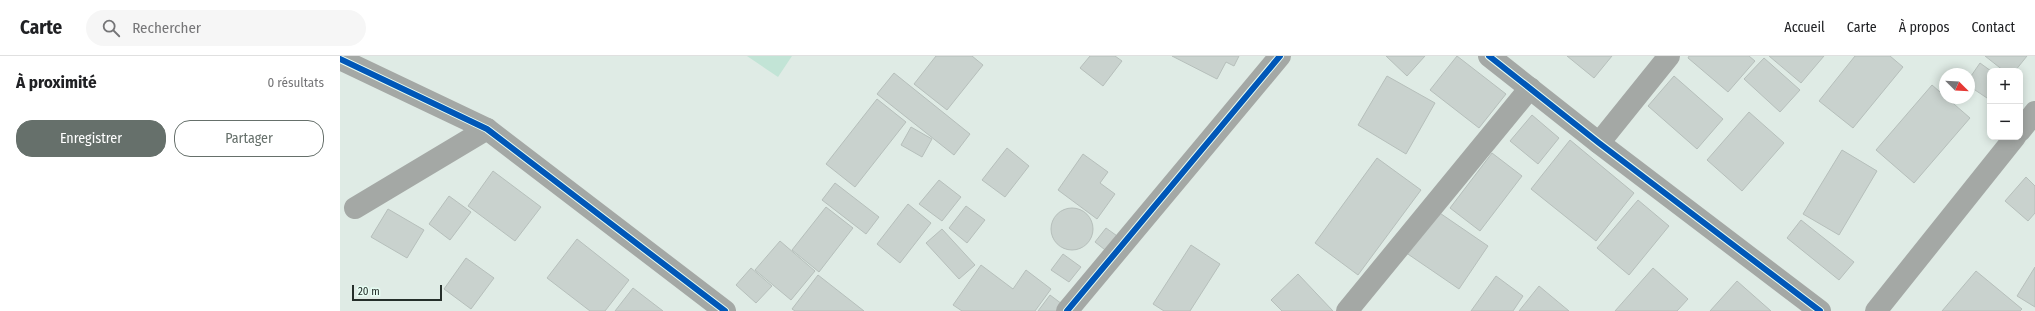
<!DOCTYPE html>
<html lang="fr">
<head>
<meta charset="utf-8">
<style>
  body { margin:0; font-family:"Fira Sans Condensed",sans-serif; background:#f6f6f6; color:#202124 }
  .controls { position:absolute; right:12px; top:12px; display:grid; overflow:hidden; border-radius:8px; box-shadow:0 2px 10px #0003 }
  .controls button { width:36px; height:36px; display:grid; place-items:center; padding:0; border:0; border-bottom:1px solid #e0e0e0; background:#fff; color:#202124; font:20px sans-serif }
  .compass { position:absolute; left:1599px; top:12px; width:36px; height:36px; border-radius:50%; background:#fff; box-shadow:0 2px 10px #0003; rotate:114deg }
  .scale { position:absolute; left:12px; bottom:10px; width:90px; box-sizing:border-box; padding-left:4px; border:2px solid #252e2a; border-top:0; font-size:11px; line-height:14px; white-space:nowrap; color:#252e2a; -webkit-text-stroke:3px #e7fdf3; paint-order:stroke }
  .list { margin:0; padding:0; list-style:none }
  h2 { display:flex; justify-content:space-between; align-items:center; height:52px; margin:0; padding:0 16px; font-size:17px }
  h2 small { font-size:13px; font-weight:400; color:#757577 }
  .actions { display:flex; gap:8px; padding:12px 16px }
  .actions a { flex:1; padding:9px 0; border:1px solid #66706b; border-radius:16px; text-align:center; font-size:14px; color:#66706b }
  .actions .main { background:#66706b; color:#fff }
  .icon { flex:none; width:22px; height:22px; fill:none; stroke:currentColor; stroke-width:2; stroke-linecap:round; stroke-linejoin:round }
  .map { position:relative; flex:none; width:1695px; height:255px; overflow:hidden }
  header { display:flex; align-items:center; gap:24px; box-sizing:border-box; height:56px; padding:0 20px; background:#fff; border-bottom:1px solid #e0e0e0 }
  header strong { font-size:19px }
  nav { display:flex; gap:22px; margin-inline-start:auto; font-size:14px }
  .search { width:280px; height:36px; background:#f6f6f6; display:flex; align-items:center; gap:10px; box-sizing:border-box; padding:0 14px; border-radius:22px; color:#757577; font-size:15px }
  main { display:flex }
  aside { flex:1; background:#fff }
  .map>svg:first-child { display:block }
  .green { fill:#c2e4d6 }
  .building { fill:#c9d2ce; stroke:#b6bfbb }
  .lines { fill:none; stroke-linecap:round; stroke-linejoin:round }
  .minor { stroke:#a4a8a5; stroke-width:22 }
  .cycleway-casing { stroke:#e7fdf3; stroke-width:8 }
  .cycleway { stroke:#0057b8; stroke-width:6 }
</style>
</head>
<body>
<header>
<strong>Carte</strong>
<div class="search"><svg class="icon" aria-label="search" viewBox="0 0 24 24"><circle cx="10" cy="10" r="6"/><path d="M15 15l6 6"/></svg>Rechercher</div>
<nav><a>Accueil</a><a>Carte</a><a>À propos</a><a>Contact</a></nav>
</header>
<main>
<aside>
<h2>À proximité<small>0 résultats</small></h2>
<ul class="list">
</ul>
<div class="actions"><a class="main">Enregistrer</a><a>Partager</a></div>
</aside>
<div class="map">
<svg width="1695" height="255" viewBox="0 0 1695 255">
  <rect width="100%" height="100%" fill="#dfebe5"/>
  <polygon class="green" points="407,0 452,0 438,21"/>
  <g class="building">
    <polygon points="596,0 632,0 643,9 607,54 574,28"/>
    <polygon points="750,0 775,0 782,5 763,30 740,12"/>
    <polygon points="832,0 899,0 894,10 886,6 877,23"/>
    <polygon points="1046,0 1085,0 1067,20"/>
    <polygon points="1117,0 1166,38 1139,72 1090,34"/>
    <polygon points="1227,0 1272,0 1254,22"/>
    <polygon points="1349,0 1409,0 1415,5 1388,36 1348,2"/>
    <polygon points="1429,0 1484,0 1461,27"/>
    <polygon points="1515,0 1550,0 1563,11 1513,72 1479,45"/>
    <polygon points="1645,0 1687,0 1675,15 1664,15"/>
    <polygon points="1424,2 1460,34 1440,56 1404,23"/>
    <polygon points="1640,7 1651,15 1650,44 1629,30 1629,23"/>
    <polygon points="554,17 630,78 614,99 537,38"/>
    <polygon points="1047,20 1095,47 1066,98 1018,69"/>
    <polygon points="1334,20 1383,63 1357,93 1308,50"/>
    <polygon points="1592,29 1630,62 1574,127 1536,94"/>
    <polygon points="537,43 566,66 515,131 486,108"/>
    <polygon points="1409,56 1444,87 1402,135 1367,104"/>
    <polygon points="1192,59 1219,82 1198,108 1170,85"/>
    <polygon points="571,71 592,83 582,101 561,89"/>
    <polygon points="1230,84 1294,137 1256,185 1191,133"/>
    <polygon points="667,92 689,110 665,141 642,124"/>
    <polygon points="1502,94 1537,115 1499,179 1463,158"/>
    <polygon points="1152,97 1182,120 1140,175 1110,152"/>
    <polygon points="743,98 768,116 760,127 775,138 757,163 718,134"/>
    <polygon points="1037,102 1081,134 1018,219 975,187"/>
    <polygon points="153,115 201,151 175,185 128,150"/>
    <polygon points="1686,121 1695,130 1695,157 1688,165 1665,145"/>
    <polygon points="599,124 621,141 602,165 579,148"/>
    <polygon points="495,127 539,161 526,178 482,144"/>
    <polygon points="109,140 131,156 110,184 89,168"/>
    <polygon points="1298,144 1329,170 1289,219 1257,192"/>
    <polygon points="568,148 591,167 560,207 537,188"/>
    <polygon points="626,150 645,164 627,187 609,172"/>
    <polygon points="486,151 513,172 479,216 452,194"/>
    <polygon points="1091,151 1148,190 1119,233 1062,194"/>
    <circle cx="732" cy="173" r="21"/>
    <polygon points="48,153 84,174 67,202 31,181"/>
    <polygon points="1461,164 1514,206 1499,224 1447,182"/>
    <polygon points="766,172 780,182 769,197 755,186"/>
    <polygon points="602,173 635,209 619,223 586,187"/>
    <polygon points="237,183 289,224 265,255 250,255 207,222"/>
    <polygon points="440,185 475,215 451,244 415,214"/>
    <polygon points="851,189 880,208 850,255 824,255 813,248"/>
    <polygon points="723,198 741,211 729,226 711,214"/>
    <polygon points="126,202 154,222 131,253 104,233"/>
    <polygon points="641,209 673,233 686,214 711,233 695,255 622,255 613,249"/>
    <polygon points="1695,211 1695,251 1677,240"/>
    <polygon points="411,212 432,230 416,247 396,229"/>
    <polygon points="1313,212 1348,243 1337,255 1275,255"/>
    <polygon points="1636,215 1682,253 1680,255 1602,255"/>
    <polygon points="958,218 993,255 942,255 931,244"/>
    <polygon points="478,219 524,255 455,255 452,253"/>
    <polygon points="1156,220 1183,240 1173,255 1131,255"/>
    <polygon points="1397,225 1431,255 1370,255"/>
    <polygon points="1199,230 1229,255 1179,255"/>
    <polygon points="293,232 323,255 275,255"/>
    <polygon points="710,239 722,248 717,255 698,255"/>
  </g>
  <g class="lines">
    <g class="minor">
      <polyline points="1149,0 1259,87 1480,255"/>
      <polyline points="0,3 147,73 385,255"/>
      <polyline points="1680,75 1695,56"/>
      <polyline points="1259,87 1329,0"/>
      <polyline points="15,152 147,73"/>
      <polyline points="727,255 940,0"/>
      <polyline points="1007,255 1190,32"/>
      <polyline points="1536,255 1675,81"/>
    </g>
    <g class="cycleway-casing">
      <g id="cycleway">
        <polyline points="1149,0 1259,87 1480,255"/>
        <polyline points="0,3 147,73 385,255"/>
        <polyline points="727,255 940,0"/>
      </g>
    </g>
    <use href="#cycleway" class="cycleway"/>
  </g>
</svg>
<div class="controls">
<button>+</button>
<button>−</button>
</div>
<svg class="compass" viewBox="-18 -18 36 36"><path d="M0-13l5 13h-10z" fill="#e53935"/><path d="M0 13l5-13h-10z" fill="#757577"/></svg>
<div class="scale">20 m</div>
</div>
</main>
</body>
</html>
